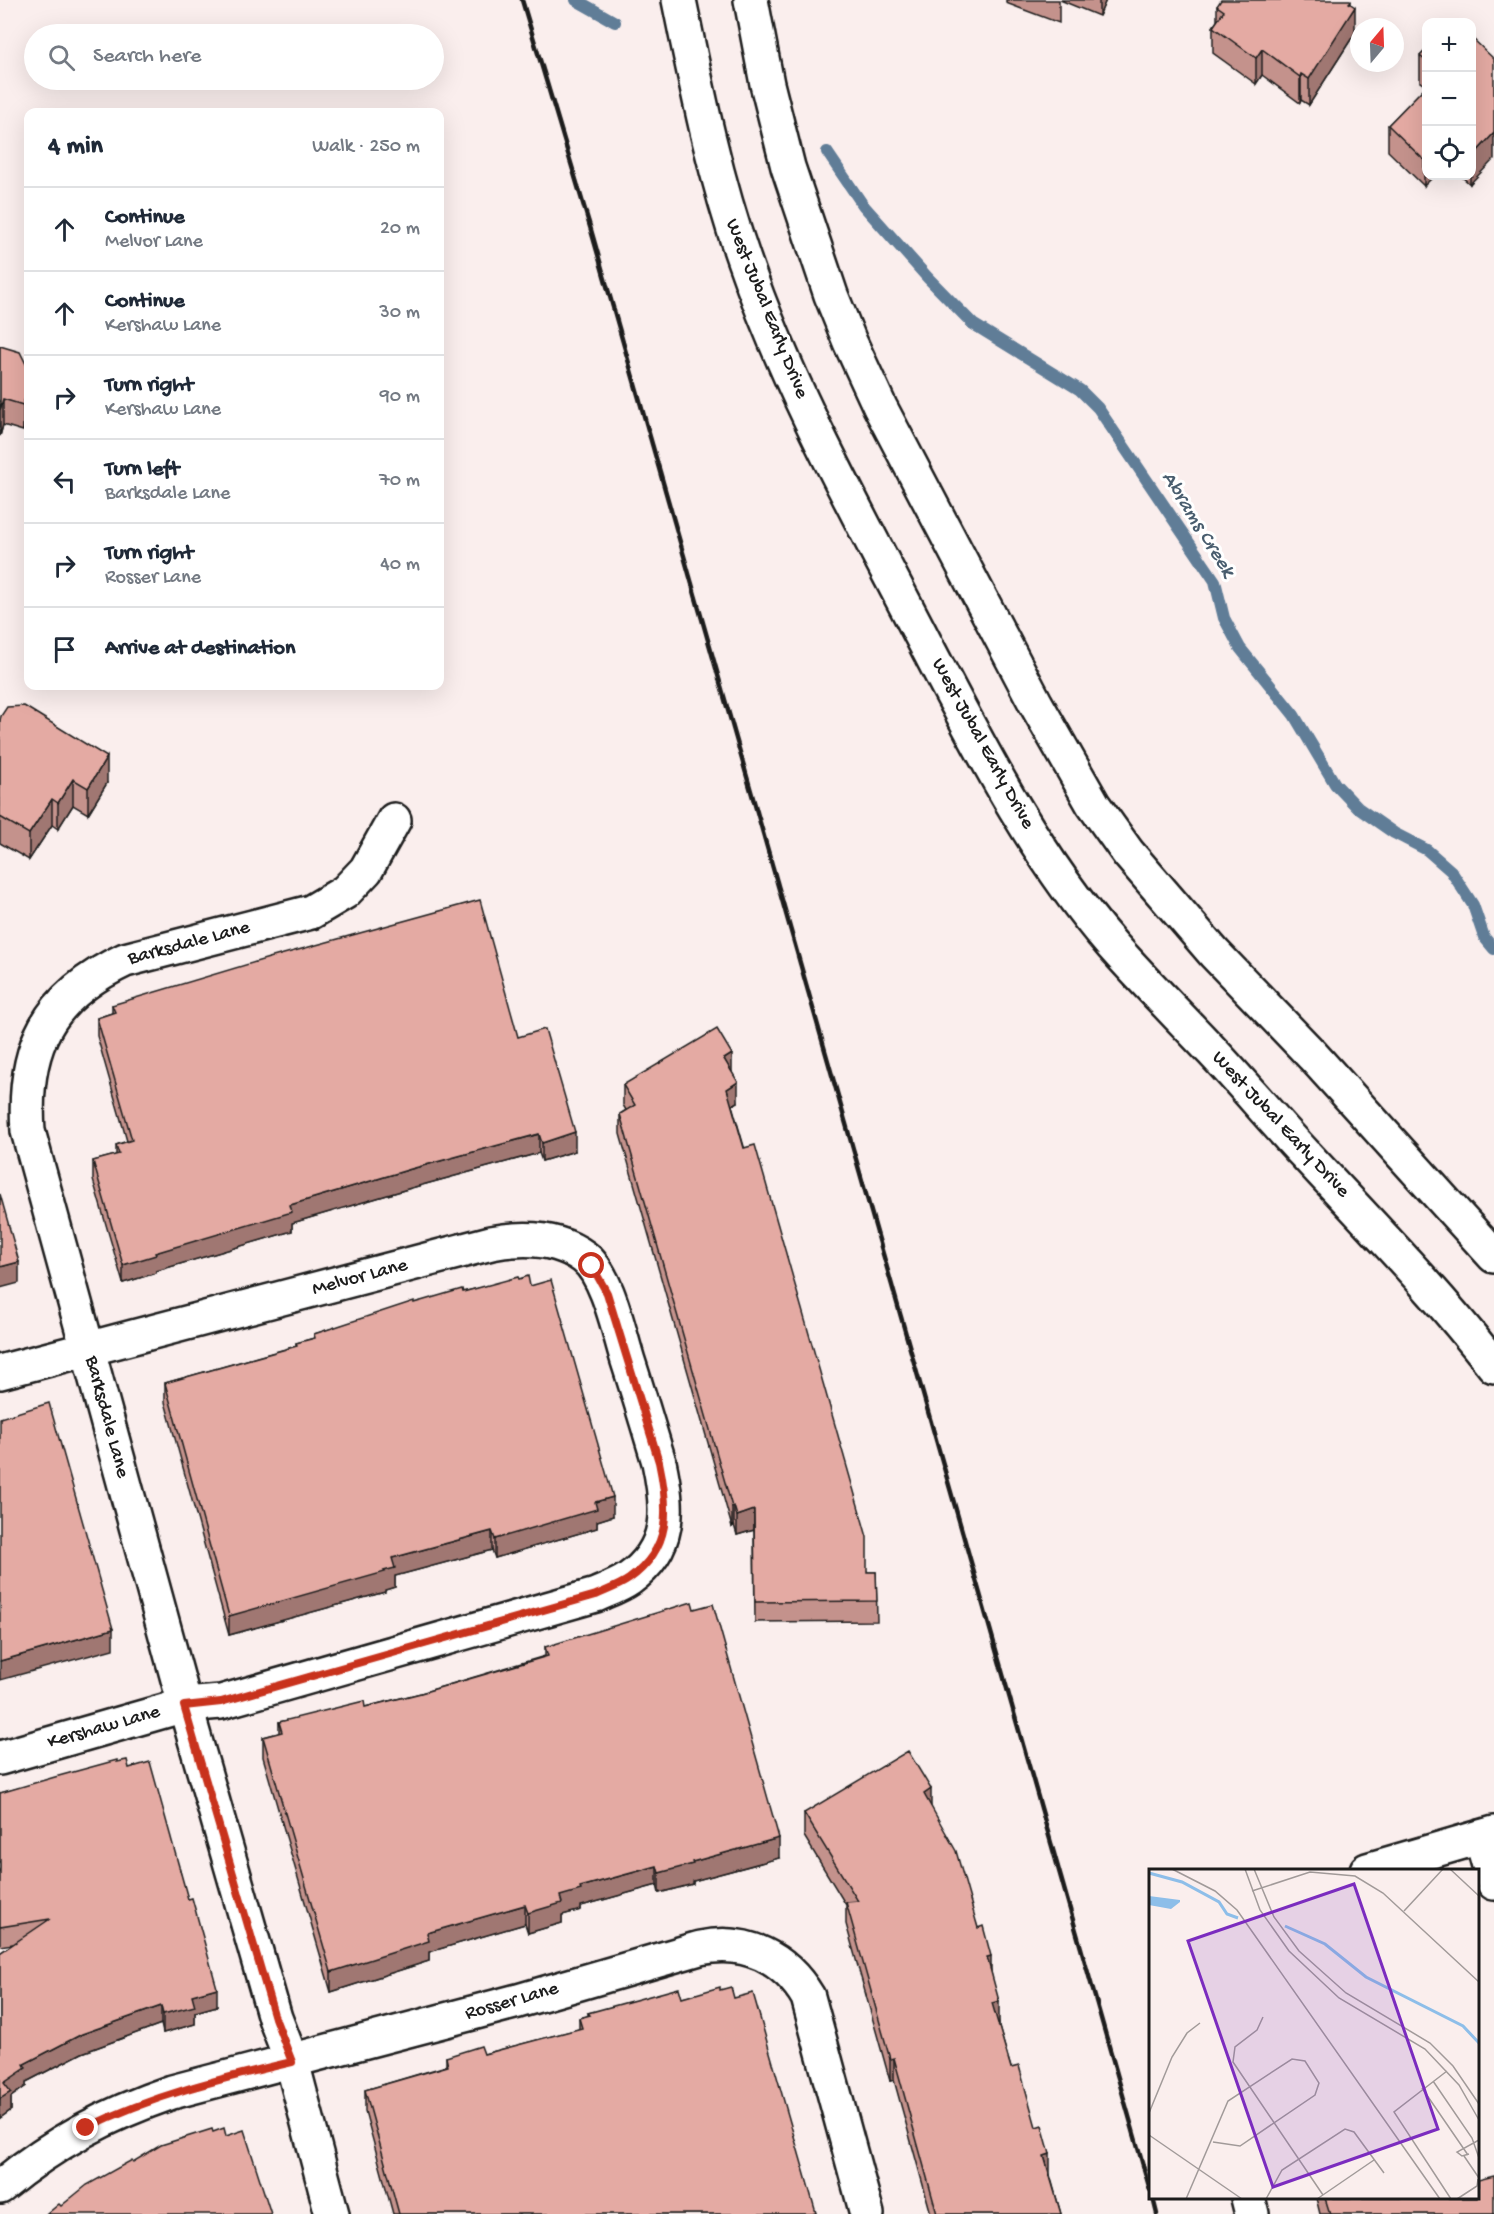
<!DOCTYPE html>
<html lang="en">
<head>
<meta charset="utf-8">
<style>
  body { margin:0; font-family:"Gochi Hand",sans-serif; background:#f6f6f7; color:#1f2937 }
  .controls { position:absolute; right:18px; top:18px; display:grid; overflow:hidden; border-radius:12px; box-shadow:0 6px 24px #0002 }
  .controls button { width:54px; height:54px; display:grid; place-items:center; padding:0; border:0; border-bottom:2px solid #e0e1e3; background:#fff; color:#1f2937; font:30px sans-serif }
  .compass { position:absolute; left:1350px; top:18px; width:54px; height:54px; border-radius:50%; background:#fff; box-shadow:0 6px 24px #0002; rotate:19deg }
  .stop { position:absolute; width:18px; height:18px; margin:-14px; border:4px solid #c8321e; border-radius:50%; background:#fff }
  .stop.end { background:#c8321e; border-color:#fff; box-shadow:0 2px 6px #0008 }
  .list { margin:0; padding:0; list-style:none }
  h2 { display:flex; justify-content:space-between; align-items:center; height:78px; margin:0; padding:0 24px; font-size:26px }
  h2 small { font-size:20px; font-weight:400; color:#747a83 }
  .list li { display:grid; grid-template-columns:39px 1fr auto; gap:18px; align-items:center; box-sizing:border-box; height:84px; padding:0 24px; border-top:2px solid #e0e1e3 }
  .list b { display:block; font-size:22px; white-space:nowrap }
  .list p { margin:0; font-size:20px; white-space:nowrap; color:#747a83 }
  .list em { font-size:20px; font-style:normal; color:#747a83 }
  .icon { flex:none; width:33px; height:33px; fill:none; stroke:currentColor; stroke-width:2; stroke-linecap:round; stroke-linejoin:round }
  .map { position:relative; flex:none; width:1494px; height:2214px; overflow:hidden }
  .search { position:absolute; background:#fff; box-shadow:0 6px 24px #0002; left:24px; top:24px; width:420px; height:66px; display:flex; align-items:center; gap:15px; box-sizing:border-box; padding:0 21px; border-radius:33px; color:#747a83; font-size:22px }
  .panel { position:absolute; background:#fff; box-shadow:0 6px 24px #0002; left:24px; top:108px; width:420px; height:582px; border-radius:12px }
  .map>svg:first-child { display:block }
  .lines { fill:none; stroke-linecap:round; stroke-linejoin:round }
  .stream { stroke:#607d97; stroke-width:12 }
  .minor-casing { stroke:#1c1c1c; stroke-width:38 }
  .major-casing { stroke:#1c1c1c; stroke-width:38 }
  .minor { stroke:#fff; stroke-width:33 }
  .major { stroke:#fff; stroke-width:33 }
  .rail { stroke:#1c1c1c; stroke-width:4.5 }
  .wall { fill:#c4928c; stroke:#1c1c1c; stroke-width:1.5 }
  .shaded-wall { fill:#a07772; stroke:#1c1c1c; stroke-width:1.5 }
  .building { fill:#e4aaa3; stroke:#1c1c1c; stroke-width:1.5 }
  .route { stroke:#c8321e; stroke-width:8 }
  .labels { text-anchor:middle; dominant-baseline:central; stroke-width:6; stroke-linejoin:round; paint-order:stroke }
  .street-label { font-size:20px; fill:#1c1c1c; stroke:#fff }
  .water-label { font-size:21px; font-style:italic; fill:#495d6e; stroke:#fff }
  .inset-river { fill:none; stroke:#8dbee9; stroke-width:3 }
  .inset-road { fill:none; stroke:#a19a99; stroke-width:1.5 }
  .view { fill:#7b2cbf; fill-opacity:0.15; stroke:#7b2cbf; stroke-width:3 }
  .inset-edge { fill:none; stroke:#1c1c1c; stroke-width:3 }
</style>
</head>
<body>
<div class="map">
<svg width="1494" height="2214" viewBox="0 0 1494 2214">
  <rect width="100%" height="100%" fill="#faeeed"/>
  <filter id="ink" filterUnits="userSpaceOnUse"><feTurbulence type="fractalNoise" baseFrequency=".0167" numOctaves="2"/><feDisplacementMap in="SourceGraphic" scale="12" xChannelSelector="R" yChannelSelector="G"/><feConvolveMatrix kernelMatrix="1 2 1 2 8 2 1 2 1" color-interpolation-filters="sRGB"/></filter>
  <g filter="url(#ink)">
    <g class="lines">
      <g class="stream">
        <polyline points="576,0 615,22"/>
        <polyline points="827,152 863,205 928,278 973,324 1080,390 1098,408 1215,581 1224,618 1240,648 1294,715 1335,784 1358,808 1394,833 1427,850 1451,871 1473,905 1484,937 1494,949"/>
      </g>
      <g class="minor-casing">
        <g id="minor">
          <path d="M0,1372l491,-129c31,-6 66,-6 93,14 24,18 35,76 44,104 11,34 21,68 31,101 10,47 13,86 -30,117 -10,7 -22,11 -33,16l-375,107 -36,3 -185,53"/>
          <polyline points="1481,1837 1494,1883"/>
          <polyline points="1367,1870 1494,1833"/>
          <path d="M0,2187c54,-45 106,-72 172,-95l346,-91 182,-53c46,-10 85,10 108,49l59,217"/>
          <polyline points="1248,2198 1252,2214"/>
          <path d="M332,2214l-40,-152 -17,-44 -90,-313 -157,-574c-6,-84 20,-135 97,-171l186,-48 34,-20 21,-22 28,-50"/>
        </g>
      </g>
      <g class="major-casing">
        <g id="major">
          <path d="M679,0c18,88 35,175 65,260 46,133 116,257 180,381 55,105 110,214 188,304 32,36 67,71 100,106 32,34 61,69 93,103 64,69 131,137 189,212"/>
          <polyline points="751,0 767,84 788,167 831,295 850,342 880,407 1036,704 1093,804 1128,853 1214,953 1313,1056 1494,1256"/>
        </g>
      </g>
      <use href="#minor" class="minor"/>
      <use href="#major" class="major"/>
      <g class="rail">
        <polyline points="522,0 591,230 1150,2190"/>
        <polyline points="1153,2198 1157,2214"/>
      </g>
    </g>
    <g class="wall">
      <polygon points="1006,0 1059,0 1059,23 1006,3"/>
      <polygon points="1060,0 1106,0 1099,16"/>
      <polygon points="1351,4 1355,33 1309,105 1301,100 1300,103 1262,75 1256,84 1213,53 1213,27 1217,21 1217,6"/>
      <polygon points="1426,50 1426,176 1424,186 1388,151 1388,125 1426,86 1420,82 1420,56"/>
      <polygon points="1461,176 1472,176 1470,184"/>
      <polygon points="0,346 28,368 28,414 23,431 3,425 0,436"/>
      <polygon points="0,720 107,783 88,814 73,805 58,829 52,825 29,860 0,843"/>
      <polygon points="112,1005 518,1037 575,1151 542,1161 539,1153 411,1188 292,1223 292,1231 156,1271 156,1273 123,1283 93,1180 93,1161 116,1155 116,1145 127,1141 97,1036 97,1018 112,1013"/>
      <polygon points="732,1072 738,1102 732,1105 867,1572 876,1572 877,1621 755,1622 754,1530 737,1535 734,1525 732,1527 620,1134 620,1114 626,1110 623,1105 623,1085"/>
      <polygon points="519,1279 530,1286 613,1516 597,1521 597,1528 495,1558 492,1550 395,1576 395,1587 385,1590 385,1592 229,1635 165,1402 165,1383 296,1346 296,1343 314,1338 314,1334 414,1303"/>
      <polygon points="545,1647 779,1858 693,1881 693,1884 659,1893 657,1885 581,1906 581,1910 562,1915 562,1923 528,1933 525,1924 429,1952 429,1961 331,1992 263,1757 263,1737 279,1733 279,1722 365,1707 421,1693 545,1656"/>
      <polygon points="117,1762 129,1768 217,2006 195,2012 195,2024 163,2033 161,2024 82,2053 26,2082 26,2086 11,2097 11,2110 0,2118 0,1953 13,1944 0,1946 0,1793"/>
      <polygon points="931,1808 978,1928 991,1972 999,2024 998,2024 1011,2068 1050,2175 1061,2214 931,2214 894,2080 890,2081 846,1924 846,1905 804,1836 804,1813"/>
      <polygon points="720,1990 734,1998 816,2214 393,2214 365,2111 365,2090 446,2066 446,2057 484,2054 579,2029 579,2018 588,2016 588,2013 682,1998"/>
      <polygon points="1316,2198 1478,2198 1494,2214 1320,2214"/>
    </g>
    <g class="shaded-wall">
      <polygon points="1099,0 1106,0 1099,16"/>
      <polygon points="1351,1 1351,13 1355,7 1355,33 1309,105 1309,79"/>
      <polygon points="1262,49 1262,75 1256,84 1256,58"/>
      <polygon points="1301,74 1301,100 1300,103 1300,77"/>
      <polygon points="1494,133 1494,159 1470,184 1470,176 1472,176 1472,157"/>
      <polygon points="1426,157 1426,176 1434,176 1424,186 1424,160"/>
      <polygon points="28,388 28,414 23,431 23,405"/>
      <polygon points="3,399 3,425 0,436 0,410"/>
      <polygon points="107,757 107,783 88,814 88,788"/>
      <polygon points="73,779 73,805 58,829 58,803"/>
      <polygon points="52,799 52,825 29,860 29,834"/>
      <polygon points="732,1054 732,1074 724,1059"/>
      <polygon points="738,1082 738,1102 727,1108 727,1089"/>
      <polygon points="575,1132 575,1151 542,1161 542,1143"/>
      <polygon points="539,1134 539,1153 411,1188 292,1223 292,1231 156,1271 156,1273 123,1283 123,1265 155,1253 290,1205 411,1169"/>
      <polygon points="19,1262 19,1283 0,1288 0,1267"/>
      <polygon points="613,1497 613,1516 597,1521 597,1528 495,1558 495,1539 595,1502"/>
      <polygon points="734,1506 734,1525 732,1527 732,1507"/>
      <polygon points="754,1510 754,1530 737,1535 737,1516"/>
      <polygon points="492,1531 492,1550 395,1576 395,1587 385,1590 385,1592 229,1635 229,1616 392,1558"/>
      <polygon points="113,1629 113,1649 0,1680 0,1661"/>
      <polygon points="931,1789 931,1812 924,1794"/>
      <polygon points="779,1838 779,1858 693,1881 693,1884 659,1893 659,1873 692,1862"/>
      <polygon points="657,1866 657,1885 581,1906 581,1910 562,1915 562,1923 528,1933 528,1913 560,1896 580,1887"/>
      <polygon points="525,1905 525,1924 429,1952 429,1961 331,1992 331,1972 427,1933"/>
      <polygon points="991,1956 991,1978 987,1957"/>
      <polygon points="217,1988 217,2006 195,2012 195,2024 163,2033 163,2014 192,1995"/>
      <polygon points="999,2001 999,2024 992,2025 992,2003"/>
      <polygon points="161,2006 161,2024 82,2053 26,2082 26,2086 11,2097 11,2110 0,2118 0,2099 4,2083 24,2064 82,2034"/>
      <polygon points="894,2058 894,2080 890,2081 890,2059"/>
      <polygon points="1050,2154 1050,2176 1044,2156"/>
    </g>
    <g class="building">
      <polygon points="1221,0 1350,0 1351,1 1349,3 1355,7 1309,79 1301,74 1300,77 1262,49 1256,58 1213,27 1224,11 1217,6"/>
      <polygon points="1472,38 1494,59 1494,133 1472,157"/>
      <polygon points="1426,50 1426,61 1420,56"/>
      <polygon points="1426,86 1426,157 1424,160 1388,125"/>
      <polygon points="0,346 20,352 28,368 28,388 23,405 3,399 0,410"/>
      <polygon points="24,706 107,757 88,788 73,779 58,803 52,799 29,834 0,817 0,720 1,716 7,707"/>
      <polygon points="480,900 518,1037 545,1029 575,1132 542,1143 539,1134 411,1169 290,1205 292,1212 155,1253 156,1255 123,1265 93,1161 119,1154 116,1145 132,1140 97,1018 115,1012 112,1005 269,958"/>
      <polygon points="717,1029 732,1054 724,1059 738,1082 727,1089 744,1148 755,1145 867,1537 867,1572 876,1572 877,1601 755,1602 754,1510 737,1516 734,1506 732,1507 620,1114 635,1105 623,1085"/>
      <polygon points="0,1194 19,1262 0,1267"/>
      <polygon points="528,1276 530,1286 551,1280 613,1497 595,1502 597,1509 495,1539 492,1531 392,1558 395,1568 384,1571 385,1572 229,1616 165,1383 297,1346 296,1343 315,1338 314,1334 414,1301 414,1303 462,1289 463,1292 518,1277 519,1279"/>
      <polygon points="49,1403 113,1629 0,1661 0,1418"/>
      <polygon points="692,1602 694,1609 713,1604 779,1838 692,1862 693,1864 659,1873 657,1866 580,1887 581,1890 560,1896 562,1903 528,1913 525,1905 427,1933 429,1941 331,1972 263,1737 282,1732 279,1722 364,1701 365,1707 421,1693 548,1656 545,1647"/>
      <polygon points="908,1751 931,1789 924,1794 956,1851 978,1928 983,1926 991,1956 987,1957 999,2001 992,2003 1011,2068 1019,2066 1036,2127 1042,2125 1050,2154 1044,2156 1061,2214 937,2214 894,2058 890,2059 846,1902 858,1901 804,1813"/>
      <polygon points="117,1760 117,1762 127,1760 129,1768 150,1762 188,1899 192,1898 217,1988 192,1995 195,2006 163,2014 161,2006 82,2034 24,2064 26,2068 4,2083 11,2092 0,2099 0,1953 50,1919 0,1927 0,1793 55,1777"/>
      <polygon points="720,1987 720,1990 731,1987 734,1998 753,1993 816,2213 812,2214 399,2214 365,2090 448,2066 446,2057 481,2046 484,2054 582,2028 579,2018 590,2015 588,2013 679,1988 682,1998"/>
      <polygon points="224,2128 226,2136 244,2130 271,2214 47,2214 59,2204 61,2206 87,2185 132,2160 133,2162 161,2145 212,2129 213,2132"/>
      <polygon points="1494,2176 1494,2214 1330,2214 1325,2198 1478,2198 1478,2180"/>
    </g>
  </g>
  <g class="lines" filter="url(#ink)">
    <path class="route" d="M86,2128c68,-33 133,-49 206,-66l-17,-44 -91,-312 37,-4 375,-107c11,-5 23,-9 33,-16 43,-31 40,-70 30,-117l-52,-169 -15,-27"/>
  </g>
  <g class="labels">
    <g class="street-label">
      <text transform="translate(766 309) rotate(68)">West Jubal Early Drive</text>
      <text transform="translate(982 744) rotate(61)">West Jubal Early Drive</text>
      <text transform="translate(189 944) rotate(-15)">Barksdale Lane</text>
      <text transform="translate(1280 1125) rotate(47)">West Jubal Early Drive</text>
      <text transform="translate(360 1278) rotate(-15)">Melvor Lane</text>
      <text transform="translate(106 1417) rotate(75)">Barksdale Lane</text>
      <text transform="translate(104 1728) rotate(-16)">Kershaw Lane</text>
      <text transform="translate(512 2002) rotate(-16)">Rosser Lane</text>
    </g>
    <g class="water-label">
      <text transform="translate(1197 525) rotate(58)">Abrams Creek</text>
    </g>
  </g>
  <g transform="translate(1149 1869)">
    <rect width="330" height="330" fill="#faeeed"/>
    <path d="M0,27l31,4v2l-9,7 -22,-4z" fill="#8dbee9"/>
    <path class="inset-river" d="M0,4l33,9 37,20 8,12 11,4M136,57l40,18 41,33 97,49 16,17"/>
    <path class="inset-road" d="M23,0l43,22 22,19 203,289M96,0l15,41 29,41 50,47 86,51 34,36 20,35M105,0l20,48 25,34 47,42 84,50 23,23 26,38M301,0l29,27M103,22l58,-19 45,4 28,17 96,89M255,42l39,-42M114,148l-6,13 -22,17 -2,15 90,133M298,202l-53,41 57,87M284,212l39,57 7,20M273,219l46,67M0,244l23,-56 15,-24 13,-10M0,266l93,64M320,285l-7,2 -5,-4 22,-12M315,287l15,22M37,330l42,-98 64,-42 13,2 14,22 -4,12 -75,51 -27,-4M117,330l16,-29 63,-41 9,3 30,41M168,330l57,-39M308,330l20,-13 1,-7"/>
    <path class="view" d="M205,15l84,245 -165,58 -85,-246z"/>
    <rect width="330" height="330" class="inset-edge"/>
  </g>
</svg>
<div class="controls">
<button>+</button>
<button>−</button>
<button><svg class="icon" aria-label="locate" viewBox="0 0 24 24"><circle cx="12" cy="12" r="6"/><path d="M12 2v4M12 18v4M2 12h4M18 12h4"/></svg></button>
</div>
<svg class="compass" viewBox="-18 -18 36 36"><path d="M0-13l5 13h-10z" fill="#e53935"/><path d="M0 13l5-13h-10z" fill="#747a83"/></svg>
<div class="stop" style="left:592px;top:1266px"></div>
<div class="stop end" style="left:86px;top:2128px"></div>
<div class="search"><svg class="icon" aria-label="search" viewBox="0 0 24 24"><circle cx="10" cy="10" r="6"/><path d="M15 15l6 6"/></svg>Search here</div>
<section class="panel">
<h2>4 min<small>Walk · 250 m</small></h2>
<ul class="list">
<li><svg class="icon" aria-label="ahead" viewBox="0 0 24 24"><path d="M12 20V5M6 11l6-6 6 6"/></svg><div><b>Continue</b><p>Melvor Lane</p></div><em>20 m</em></li>
<li><svg class="icon" aria-label="ahead" viewBox="0 0 24 24"><path d="M12 20V5M6 11l6-6 6 6"/></svg><div><b>Continue</b><p>Kershaw Lane</p></div><em>30 m</em></li>
<li><svg class="icon" aria-label="right" viewBox="0 0 24 24"><path d="M7 20v-9h11M14 6l5 5-5 5"/></svg><div><b>Turn right</b><p>Kershaw Lane</p></div><em>90 m</em></li>
<li><svg class="icon" aria-label="left" viewBox="0 0 24 24"><path d="M17 20v-9H6M10 6l-5 5 5 5"/></svg><div><b>Turn left</b><p>Barksdale Lane</p></div><em>70 m</em></li>
<li><svg class="icon" aria-label="right" viewBox="0 0 24 24"><path d="M7 20v-9h11M14 6l5 5-5 5"/></svg><div><b>Turn right</b><p>Rosser Lane</p></div><em>40 m</em></li>
<li><svg class="icon" aria-label="arrive" viewBox="0 0 24 24"><path d="M6 21V4h12l-3 4 3 4H6"/></svg><div><b>Arrive at destination</b></div></li>
</ul>
</section>
</div>
</body>
</html>
